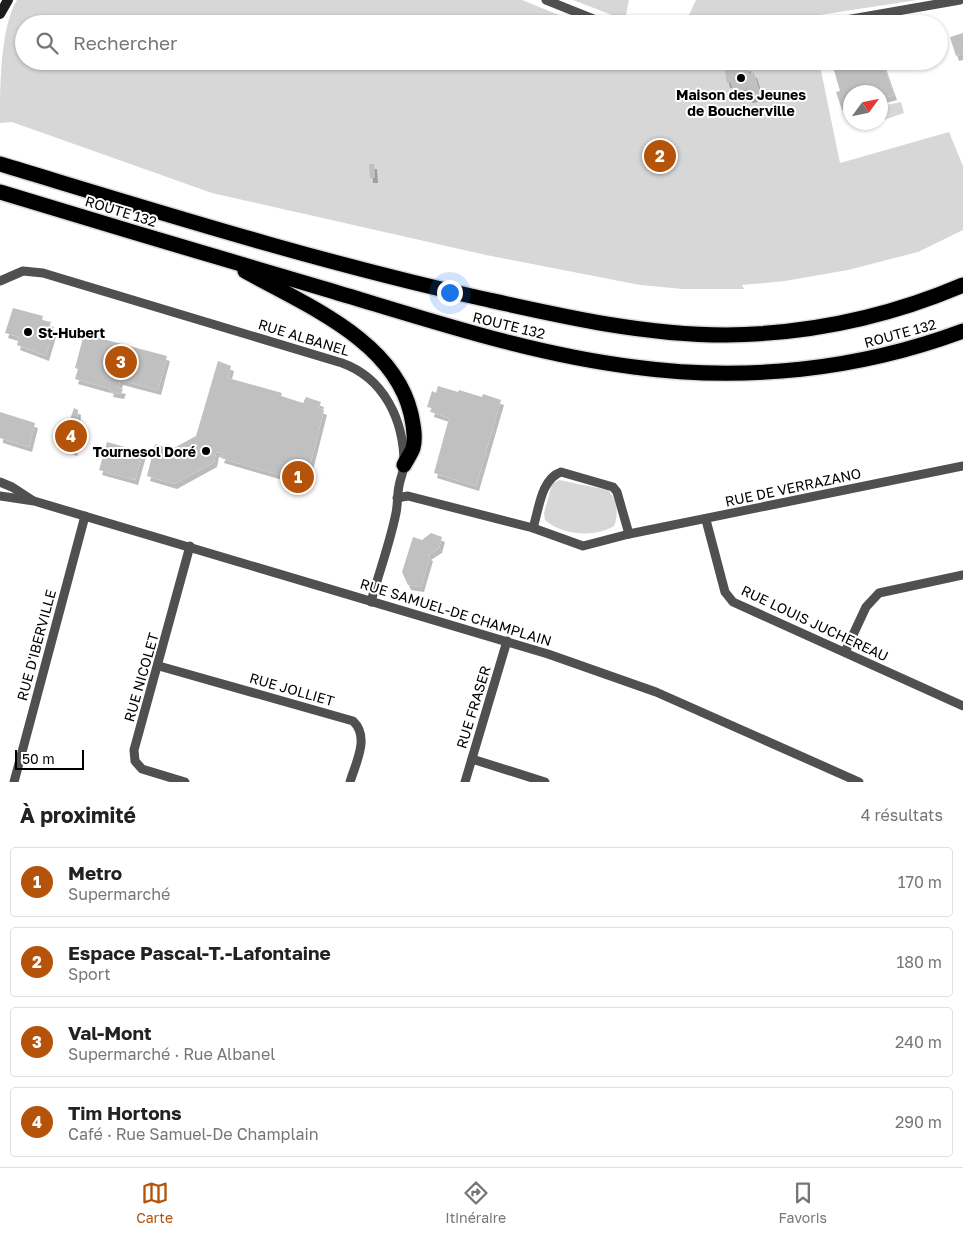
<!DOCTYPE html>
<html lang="fr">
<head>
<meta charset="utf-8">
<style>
  body { margin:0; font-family:"Golos Text",sans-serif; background:#f6f6f6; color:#222 }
  .compass { position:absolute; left:843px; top:85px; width:45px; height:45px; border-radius:50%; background:#fff; box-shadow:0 1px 4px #0004; rotate:57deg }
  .scale { position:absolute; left:15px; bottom:12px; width:69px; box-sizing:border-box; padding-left:5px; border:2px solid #000; border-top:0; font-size:14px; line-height:18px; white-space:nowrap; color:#000; -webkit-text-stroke:4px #fff; paint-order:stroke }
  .you { position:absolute; left:449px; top:292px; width:18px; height:18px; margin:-12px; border:4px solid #fff; border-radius:50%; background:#1a73e8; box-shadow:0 0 0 8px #1a73e833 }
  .badge { display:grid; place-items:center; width:32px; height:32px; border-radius:50%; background:#b45309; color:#fff; font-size:16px; font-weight:700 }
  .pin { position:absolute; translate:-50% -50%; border:2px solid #fff; box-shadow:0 1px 5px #0006 }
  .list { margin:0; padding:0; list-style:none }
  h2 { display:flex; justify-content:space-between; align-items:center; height:65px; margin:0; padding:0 20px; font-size:21px }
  h2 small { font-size:16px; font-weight:400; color:#767676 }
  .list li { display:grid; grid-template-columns:32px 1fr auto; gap:15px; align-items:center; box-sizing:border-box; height:70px; margin:0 10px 10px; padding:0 10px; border:1px solid #e0e0e0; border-radius:5px }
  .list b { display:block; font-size:19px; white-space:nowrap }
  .list p { margin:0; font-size:16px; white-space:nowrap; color:#767676 }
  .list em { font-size:16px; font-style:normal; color:#767676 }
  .icon { flex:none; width:28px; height:28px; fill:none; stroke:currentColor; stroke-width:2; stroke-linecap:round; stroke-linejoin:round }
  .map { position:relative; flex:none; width:963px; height:782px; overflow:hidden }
  .search { position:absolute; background:#fff; box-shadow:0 1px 4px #0004; left:15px; right:15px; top:15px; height:55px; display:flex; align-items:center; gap:12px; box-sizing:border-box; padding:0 18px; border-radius:28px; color:#767676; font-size:19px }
  .sheet { height:385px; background:#fff }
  nav { display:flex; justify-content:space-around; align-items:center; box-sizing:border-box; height:70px; border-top:1px solid #e0e0e0; background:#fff; font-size:14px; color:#767676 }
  nav a { display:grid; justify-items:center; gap:2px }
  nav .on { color:#b45309 }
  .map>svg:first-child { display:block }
  .green { fill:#d7d7d7 }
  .building { fill:#c0c0c0; filter:url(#shadow) }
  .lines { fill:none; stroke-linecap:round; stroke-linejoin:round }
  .highway-casing { stroke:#dbdbdb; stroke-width:18 }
  .street { stroke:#505050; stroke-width:9 }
  .secondary { stroke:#1d1d1d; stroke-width:10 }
  .highway { stroke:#000; stroke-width:15 }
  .poi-dot { fill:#000; stroke:#fff; stroke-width:2 }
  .labels { text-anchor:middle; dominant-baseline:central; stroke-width:4; stroke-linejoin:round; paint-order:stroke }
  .poi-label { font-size:14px; font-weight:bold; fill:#000; stroke:#fff }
  .street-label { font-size:14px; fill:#000; stroke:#fff }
</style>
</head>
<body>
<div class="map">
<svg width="963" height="782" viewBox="0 0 963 782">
  <defs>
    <filter id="shadow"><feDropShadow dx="3" dy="5" stdDeviation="0" flood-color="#0004"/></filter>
  </defs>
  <rect width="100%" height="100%" fill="#fff"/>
  <g class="green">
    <path d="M17,0h505l59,24h-557v37h795l21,102 109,-31 14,34v64l-45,22 -70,18 -63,11 -43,4 2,4h-61l-43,-4 -154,-30 -274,-62 -200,-71 -12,1c0,-36 0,-95 17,-123z"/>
    <polygon points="573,0 629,0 625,20"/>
    <polygon points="696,0 917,0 760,24 690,24 689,15"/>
    <polygon points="901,102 904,113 881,121 881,106"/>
    <path d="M559,480l49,10c9,9 11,25 6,36 -19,12 -53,9 -69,-6l-1,-7 8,-29z"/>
  </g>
  <g class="building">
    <polygon points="963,33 963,54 956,56 950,37"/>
    <polygon points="852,61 882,61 894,95 880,99 880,92 850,92 850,107 842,110 836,92 840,91 833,67"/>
    <polygon points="735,65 736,68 748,66 749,74 754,73 761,96 749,98 747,89 733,91 731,83 727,83 724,67"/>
    <polygon points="369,164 374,164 375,178 370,178"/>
    <polygon points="13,308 43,316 42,320 51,322 48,331 53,332 46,356 17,345 19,337 5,333"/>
    <polygon points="84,334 167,356 158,390 120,380 118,388 123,389 121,394 110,392 111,389 75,379 78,369 75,368"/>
    <polygon points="218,361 231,366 228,378 282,393 281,396 303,403 306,397 321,402 319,408 324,410 306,481 300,485 293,484 283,476 221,458 223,453 216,452 214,462 174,484 147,476 155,444 172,449 196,436"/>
    <polygon points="438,386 458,392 459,390 482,397 483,394 501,400 476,486 434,473 449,418 431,412 432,408 427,407 432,391 436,393"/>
    <polygon points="74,408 78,410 77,423 82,425 74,451 61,446"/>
    <polygon points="0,412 35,423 29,447 0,438"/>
    <polygon points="107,442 143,452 135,480 99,470"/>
    <polygon points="431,533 442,537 439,548 428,555 430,556 421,587 408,585 402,572 413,537 422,540"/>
  </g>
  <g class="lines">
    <g class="highway-casing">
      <g id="highway">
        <path d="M0,164c159,48 318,98 480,134 81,18 162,37 246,37 82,-1 162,-18 237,-50"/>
        <path d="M0,192c108,33 217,65 325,97 101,30 204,65 309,78 111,15 224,3 329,-36"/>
        <path d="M245,271c60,34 149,69 166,143 2,10 5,23 2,34 -2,6 -6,11 -9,17"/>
      </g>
    </g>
    <g class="street">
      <polyline points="546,0 606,24"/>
      <polyline points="823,24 960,0"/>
      <path d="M0,281l23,-10 20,2 299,90c42,15 62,57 62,101 0,7 -4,15 -5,22 -2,9 -1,18 -3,27 -6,30 -17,59 -25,89"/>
      <polyline points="0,482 12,487 32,500"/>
      <polyline points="0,496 34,501 548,654 656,692 859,782"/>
      <polyline points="397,498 408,496 533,528 583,546 629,534 963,466"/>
      <polyline points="706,520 725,592 733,602 963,706"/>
      <path d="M533,528c6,-19 8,-49 28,-56l52,15 4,5 12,42"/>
      <polyline points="845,652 866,607 879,593 963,575"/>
      <path d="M159,666l194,55c17,16 3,41 -3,61"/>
      <polyline points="472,759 545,782"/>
      <polyline points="14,782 85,516"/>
      <polyline points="185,782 142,769 135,761 134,750 190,546"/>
      <polyline points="465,782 507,641"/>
    </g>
    <polyline class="secondary" points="0,14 8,0"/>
    <use href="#highway" class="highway"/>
  </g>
  <g class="poi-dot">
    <circle cx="741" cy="78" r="5"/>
    <circle cx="28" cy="332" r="5"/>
    <circle cx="206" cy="451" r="5"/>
  </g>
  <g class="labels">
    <g class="poi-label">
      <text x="741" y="94">Maison des Jeunes<tspan x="741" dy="16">de Boucherville</tspan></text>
      <text x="38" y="332" text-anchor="start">St-Hubert</text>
      <text x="196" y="451" text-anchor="end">Tournesol Doré</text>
    </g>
    <g class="street-label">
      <text transform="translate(121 211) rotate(17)">ROUTE 132</text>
      <text transform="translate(509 325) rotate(14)">ROUTE 132</text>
      <text transform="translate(900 333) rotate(-15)">ROUTE 132</text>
      <text transform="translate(304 337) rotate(17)">RUE ALBANEL</text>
      <text transform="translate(793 487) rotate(-12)">RUE DE VERRAZANO</text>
      <text transform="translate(456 612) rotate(17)">RUE SAMUEL-DE CHAMPLAIN</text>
      <text transform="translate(815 623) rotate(25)">RUE LOUIS JUCHEREAU</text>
      <text transform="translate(36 645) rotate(-75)">RUE D'IBERVILLE</text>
      <text transform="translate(141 677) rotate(-74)">RUE NICOLET</text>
      <text transform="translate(292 689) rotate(16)">RUE JOLLIET</text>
      <text transform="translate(473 707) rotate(-73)">RUE FRASER</text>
    </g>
  </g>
</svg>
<svg class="compass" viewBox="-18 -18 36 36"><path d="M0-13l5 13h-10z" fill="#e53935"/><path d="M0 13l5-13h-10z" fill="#767676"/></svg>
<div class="scale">50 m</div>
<div class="you"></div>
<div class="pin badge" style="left:298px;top:477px">1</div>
<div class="pin badge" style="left:660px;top:156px">2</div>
<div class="pin badge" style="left:121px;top:362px">3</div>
<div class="pin badge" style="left:71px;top:436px">4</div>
<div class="search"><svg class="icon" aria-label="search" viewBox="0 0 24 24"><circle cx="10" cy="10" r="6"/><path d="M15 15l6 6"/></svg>Rechercher</div>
</div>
<section class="sheet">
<h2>À proximité<small>4 résultats</small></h2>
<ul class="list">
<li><span class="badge">1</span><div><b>Metro</b><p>Supermarché</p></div><em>170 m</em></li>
<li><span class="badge">2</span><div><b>Espace Pascal-T.-Lafontaine</b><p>Sport</p></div><em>180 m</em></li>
<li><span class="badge">3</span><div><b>Val-Mont</b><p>Supermarché · Rue Albanel</p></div><em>240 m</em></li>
<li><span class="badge">4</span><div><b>Tim Hortons</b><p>Café · Rue Samuel-De Champlain</p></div><em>290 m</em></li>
</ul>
</section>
<nav>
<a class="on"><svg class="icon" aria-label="map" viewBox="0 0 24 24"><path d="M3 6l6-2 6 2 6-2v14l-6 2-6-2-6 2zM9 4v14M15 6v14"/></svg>Carte</a>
<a><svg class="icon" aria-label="directions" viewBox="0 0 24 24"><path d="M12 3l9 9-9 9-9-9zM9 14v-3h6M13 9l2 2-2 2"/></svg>Itinéraire</a>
<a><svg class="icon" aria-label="saved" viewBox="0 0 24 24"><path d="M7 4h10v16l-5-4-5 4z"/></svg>Favoris</a>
</nav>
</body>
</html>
